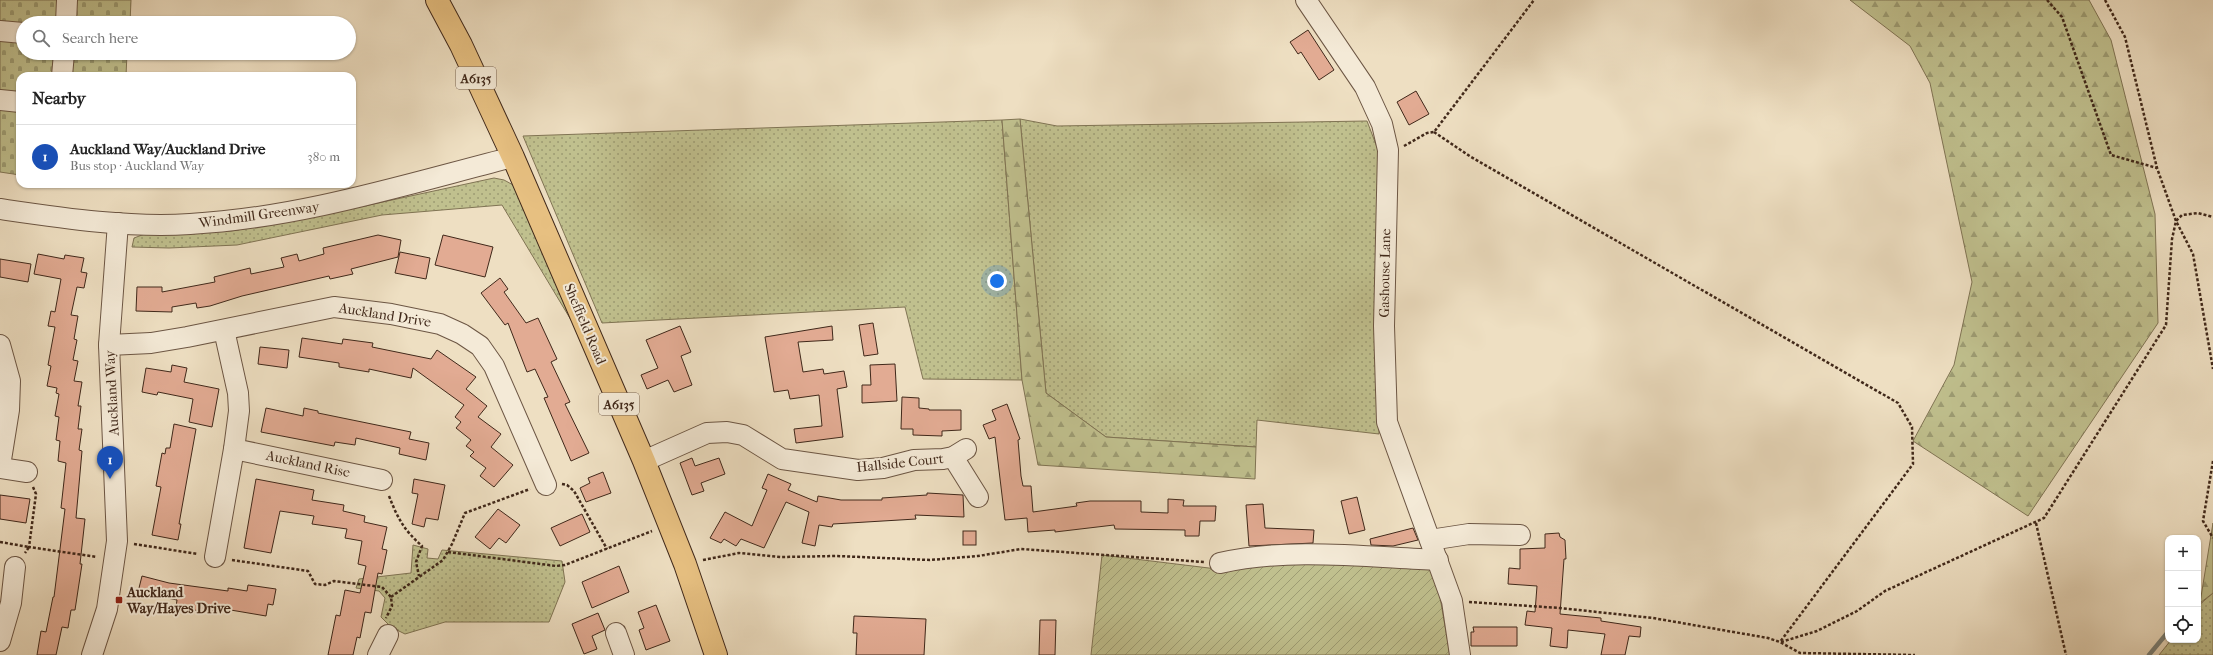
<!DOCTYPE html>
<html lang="en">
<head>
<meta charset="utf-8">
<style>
  body { margin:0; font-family:"IM FELL French Canon",serif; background:#f2f2f2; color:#222 }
  .controls { position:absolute; right:12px; bottom:12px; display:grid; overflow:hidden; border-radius:8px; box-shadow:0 1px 3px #0004 }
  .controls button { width:36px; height:36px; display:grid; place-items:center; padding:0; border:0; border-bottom:1px solid #e0e0e0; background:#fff; color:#222; font:20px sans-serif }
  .you { position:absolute; left:997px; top:281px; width:14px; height:14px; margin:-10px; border:3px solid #fff; border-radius:50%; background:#1a73e8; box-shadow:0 0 0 6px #1a73e833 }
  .badge { display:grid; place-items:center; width:26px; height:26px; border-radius:50%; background:#7c3aed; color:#fff; font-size:13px; font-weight:700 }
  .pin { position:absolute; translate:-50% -33px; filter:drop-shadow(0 1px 2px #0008) }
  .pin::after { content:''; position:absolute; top:21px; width:14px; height:12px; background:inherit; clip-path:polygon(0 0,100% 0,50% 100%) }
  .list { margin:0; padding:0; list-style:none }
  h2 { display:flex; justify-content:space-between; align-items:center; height:52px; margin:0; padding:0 16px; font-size:17px }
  h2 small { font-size:13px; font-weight:400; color:#767676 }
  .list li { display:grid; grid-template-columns:26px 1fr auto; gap:12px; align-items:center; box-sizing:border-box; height:64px; padding:0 16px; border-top:1px solid #e0e0e0 }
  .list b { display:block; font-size:15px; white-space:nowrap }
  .list p { margin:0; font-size:13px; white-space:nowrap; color:#767676 }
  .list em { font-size:13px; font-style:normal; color:#767676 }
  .icon { flex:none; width:22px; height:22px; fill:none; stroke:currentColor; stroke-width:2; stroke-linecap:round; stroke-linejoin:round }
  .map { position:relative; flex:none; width:2213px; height:655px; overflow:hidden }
  .search { position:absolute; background:#fff; box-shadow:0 1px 3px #0004; left:16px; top:16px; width:340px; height:44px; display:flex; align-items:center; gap:10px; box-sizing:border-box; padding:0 14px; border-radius:22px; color:#767676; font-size:15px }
  .panel { position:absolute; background:#fff; box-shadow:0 1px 3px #0004; left:16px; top:72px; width:340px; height:116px; border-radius:12px }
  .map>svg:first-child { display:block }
  .grass { fill:url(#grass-dots); stroke:#807454 }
  .forest { fill:url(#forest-firs); stroke:#807454 }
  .cemetery { fill:url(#cemetery-stones); stroke:#807454 }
  .garden { fill:url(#garden-furrows); stroke:#807454 }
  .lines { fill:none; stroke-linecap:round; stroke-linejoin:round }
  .stream { stroke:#77807a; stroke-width:4.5 }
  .building { fill:#e2ab93; stroke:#40281a }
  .minor-casing { stroke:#6c5644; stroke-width:22 }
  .major-casing { stroke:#40281a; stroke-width:24 }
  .path { stroke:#40281a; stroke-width:2.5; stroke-dasharray:3 2; stroke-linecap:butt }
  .minor { stroke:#f4ead7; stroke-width:20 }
  .major { stroke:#e7c081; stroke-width:22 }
  .poi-dot { fill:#8f2418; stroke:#f4ead7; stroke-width:1.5 }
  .labels { text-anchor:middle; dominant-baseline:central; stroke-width:4; stroke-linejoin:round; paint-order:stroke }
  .shield { fill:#f4ead7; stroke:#766253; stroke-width:1 }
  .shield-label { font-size:13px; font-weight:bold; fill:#40281a }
  .street-label { font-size:14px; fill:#40281a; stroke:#f4ead7 }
  .poi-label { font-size:14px; font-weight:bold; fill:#40281a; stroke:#f4ead7; text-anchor:start }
</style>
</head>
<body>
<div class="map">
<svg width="2213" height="655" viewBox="0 0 2213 655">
  <defs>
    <pattern id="grass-dots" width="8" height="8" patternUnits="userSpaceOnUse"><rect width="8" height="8" fill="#c0c08e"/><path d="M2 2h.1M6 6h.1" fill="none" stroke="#9d9c73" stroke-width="1.8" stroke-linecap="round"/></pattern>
    <pattern id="forest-firs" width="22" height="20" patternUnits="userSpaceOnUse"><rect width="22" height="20" fill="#c0c08e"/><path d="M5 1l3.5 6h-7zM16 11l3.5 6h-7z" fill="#9d9c73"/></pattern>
    <pattern id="cemetery-stones" width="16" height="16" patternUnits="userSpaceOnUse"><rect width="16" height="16" fill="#c0c08e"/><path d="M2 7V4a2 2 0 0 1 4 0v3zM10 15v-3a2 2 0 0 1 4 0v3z" fill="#9d9c73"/></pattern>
    <pattern id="garden-furrows" width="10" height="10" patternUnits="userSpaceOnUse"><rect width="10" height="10" fill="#c0c08e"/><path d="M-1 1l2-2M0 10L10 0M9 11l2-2" fill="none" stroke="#9d9c73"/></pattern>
  </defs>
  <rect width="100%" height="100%" fill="#eedfc2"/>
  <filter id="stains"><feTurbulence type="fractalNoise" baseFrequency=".005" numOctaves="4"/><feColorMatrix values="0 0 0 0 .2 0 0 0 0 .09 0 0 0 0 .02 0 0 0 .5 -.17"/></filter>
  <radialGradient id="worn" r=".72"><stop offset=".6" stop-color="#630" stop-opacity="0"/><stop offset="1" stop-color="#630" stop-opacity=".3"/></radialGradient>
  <g class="grass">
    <polygon points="1020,119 1057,126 1367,121 1380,155 1379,434 1257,420 1256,447 1106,437 1046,393"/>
    <polygon points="1002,120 1022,380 923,379 905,307 602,323 523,136"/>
    <polygon points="494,178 504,180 515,186 574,325 502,205 382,215 237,245 169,248 132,247 134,238 150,232 231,231 304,219"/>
    <polygon points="413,545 428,549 427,558 438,559 442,550 562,561 565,582 549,622 445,622 405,634 391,627 381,617 385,598 379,591 356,588 359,579 411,573"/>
    <polygon points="2213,593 2213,655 2159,655 2171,640 2198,640 2198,606"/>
  </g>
  <g class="forest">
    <polygon points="1850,0 2089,0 2111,40 2155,214 2158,323 2028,516 1913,441 1954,365 1972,282 1930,83 1910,46"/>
    <polygon points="1020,119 1046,393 1106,437 1256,447 1255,479 1038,465 1022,380 1002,120"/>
    <polygon points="2213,523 2213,593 2200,603"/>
  </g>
  <polygon class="cemetery" points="0,0 131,0 130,23 23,23 23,53 127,53 126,76 20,76 20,175 0,172"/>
  <polygon class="garden" points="1102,555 1217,569 1311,561 1435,568 1450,655 1091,655"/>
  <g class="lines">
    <polyline class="stream" points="2149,655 2168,632"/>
  </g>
  <g class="building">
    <polygon points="1308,30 1334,70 1319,80 1301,52 1298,54 1290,42"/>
    <polygon points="1416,91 1429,114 1409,125 1397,102"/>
    <polygon points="378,235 401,240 398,257 351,269 353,274 330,279 329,276 242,296 210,306 197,308 196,303 172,307 172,312 136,311 137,287 162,287 162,292 215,282 214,277 250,268 251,274 284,267 281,258 297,254 299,261 324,254 323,248"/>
    <polygon points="443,235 493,247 485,277 435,265"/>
    <polygon points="400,252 430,258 426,279 395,273"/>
    <polygon points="38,254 64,259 65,255 84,258 81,272 87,273 84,288 77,287 71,315 78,316 74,339 77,340 73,360 78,361 74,381 82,382 78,406 81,406 78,429 82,429 79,450 82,451 76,518 85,519 80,564 82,564 75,610 71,610 68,628 62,627 56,655 37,655 41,631 46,632 53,597 54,597 65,509 61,508 66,463 58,461 60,441 56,440 59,417 55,416 59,394 56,393 57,388 47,386 51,366 48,365 55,327 48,326 51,311 55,312 61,279 34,274"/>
    <polygon points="0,259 31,264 28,282 0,277"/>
    <polygon points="500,278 508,289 504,292 526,323 538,318 557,359 551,362 570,402 565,404 589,453 571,461 544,398 548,397 535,369 527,372 508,323 505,325 481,293"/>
    <polygon points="873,323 878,354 864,356 859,325"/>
    <polygon points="680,326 691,352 681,356 692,385 674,392 668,380 647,389 641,375 658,368 646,340"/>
    <polygon points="832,326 833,340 798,342 803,372 823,369 824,374 844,371 847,387 837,389 843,437 796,443 794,429 822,426 819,395 790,399 788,390 774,392 765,337"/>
    <polygon points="302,338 342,344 343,339 373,343 372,347 431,359 437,350 476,377 466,389 487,406 478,417 501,434 491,447 513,465 494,487 480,476 486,468 470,456 474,452 466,446 471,440 456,428 461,422 455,417 464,405 413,368 411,378 369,369 369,372 339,367 339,363 299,357"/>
    <polygon points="260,347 289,350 287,368 258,364"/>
    <polygon points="895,364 897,401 862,403 862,385 871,385 870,365"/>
    <polygon points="172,365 187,368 184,382 219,389 212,427 189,422 193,399 158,392 157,395 142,392 146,368 171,372"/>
    <polygon points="902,397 919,398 919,408 929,409 929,410 961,410 961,430 942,431 942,436 913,435 913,429 901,429"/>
    <polygon points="1007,404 1020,439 1018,440 1021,476 1023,486 1031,486 1033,512 1077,506 1076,503 1090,501 1141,501 1141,512 1168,513 1168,499 1184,500 1183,506 1216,506 1215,521 1200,521 1199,536 1185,536 1185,530 1115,529 1114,525 1055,532 1055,530 1028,532 1027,518 1005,520 995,437 989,439 983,425 996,420 992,410"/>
    <polygon points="266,408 303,416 304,408 318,411 318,413 411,432 409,439 429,443 426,460 399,454 400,448 356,438 355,445 335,442 334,446 261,432"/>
    <polygon points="174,424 196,429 179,524 181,524 178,540 152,535 161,487 156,486 162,453 165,454 166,448 170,448"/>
    <polygon points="692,458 695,466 719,458 725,474 701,483 704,491 692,495 680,463"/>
    <polygon points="603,472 611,493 586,502 580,488 590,483 588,478"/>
    <polygon points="768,474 791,484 788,490 817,502 818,496 841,500 882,500 882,498 927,495 927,493 963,495 964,517 915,515 916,519 833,524 832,527 819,525 815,546 802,543 809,512 786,502 764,548 741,539 736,546 724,539 721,543 710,538 725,512 752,526 767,490 762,488"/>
    <polygon points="256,479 314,490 312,500 344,505 343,511 365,516 364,522 387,527 382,549 387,550 382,574 378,573 371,613 365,612 360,638 357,637 353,655 328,655 336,615 340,616 345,590 360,593 366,566 358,564 362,541 345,538 347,529 312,524 314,516 280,511 271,553 244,548"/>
    <polygon points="414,479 445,485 438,520 426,518 424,527 412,524 418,494 412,493"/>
    <polygon points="0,495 30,499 26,523 0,519"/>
    <polygon points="1357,497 1365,530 1349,534 1341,501"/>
    <polygon points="1263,504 1265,528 1314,530 1313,543 1249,546 1246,505"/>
    <polygon points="498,509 520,525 506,543 499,538 490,549 475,537"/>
    <polygon points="582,514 590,532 560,546 551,528"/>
    <polygon points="1413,528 1418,540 1393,546 1371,545 1370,539"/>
    <rect x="963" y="531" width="13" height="14"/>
    <polygon points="1559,533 1560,537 1565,540 1566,559 1564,559 1560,614 1601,618 1601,621 1641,627 1640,637 1629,636 1625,655 1601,655 1605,634 1568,630 1567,648 1550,646 1552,628 1525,625 1527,611 1535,612 1537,586 1508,584 1509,568 1520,569 1520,549 1545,548 1545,534"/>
    <polygon points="619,566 629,592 592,608 582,582"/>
    <polygon points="142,576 169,583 228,591 228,588 247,591 248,585 276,589 273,605 268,604 266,616 213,607 212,613 176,607 177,600 138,592"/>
    <polygon points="656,605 670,641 646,650 639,630 644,628 638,612"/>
    <polygon points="598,613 605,630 592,636 597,649 584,654 572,624"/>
    <polygon points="854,616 926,619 924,655 856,655 857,633 853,633"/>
    <polygon points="1040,620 1056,620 1055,655 1039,655"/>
    <polygon points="1473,627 1517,627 1517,646 1471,646 1471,632 1474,632"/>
  </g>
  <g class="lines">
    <g class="minor-casing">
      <g id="minor">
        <polyline points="1306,0 1365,87 1382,124 1388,150 1384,326 1387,422 1452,601 1460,655"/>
        <polyline points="66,23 67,0"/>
        <polyline points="0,31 23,33"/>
        <polyline points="62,76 64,53"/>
        <polyline points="0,100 20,102"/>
        <path d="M0,209c62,9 127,19 190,15 110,-6 217,-40 323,-67"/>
        <polyline points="0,345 10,381 9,410 0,466"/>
        <polyline points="109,345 151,343 187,337 334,307 391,314 440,324 462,334 480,346 494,366 546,485"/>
        <polyline points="234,449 382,480"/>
        <polyline points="953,457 978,497"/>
        <polyline points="644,461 707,433 727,432 743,435 782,459 858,470 883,468 914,460 943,459 953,457 966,449"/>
        <polyline points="0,468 27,472"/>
        <polyline points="1430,540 1469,534 1520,535"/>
        <polyline points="215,557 234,449 239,411 238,393 224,330"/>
        <path d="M1220,563c70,-16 146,-6 218,-3"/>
        <polyline points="616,633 624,655"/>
        <polyline points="0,641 11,603 15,567"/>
        <polyline points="92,655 107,609 117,541 109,345 118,223"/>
        <polyline points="378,655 388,635"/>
      </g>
    </g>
    <g class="major-casing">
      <polyline id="major" points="437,0 461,45 513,157 644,461 685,564 716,655"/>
    </g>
    <g class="path">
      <polyline points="2047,0 2062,17 2111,155 2157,168"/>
      <polyline points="2105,0 2125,37 2157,168 2176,221 2193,254 2213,369"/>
      <polyline points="1434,132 1471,157 1898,403 1912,427 1913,464 1780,642"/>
      <polyline points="1404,146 1427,133 1434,132 1534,0"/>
      <polyline points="2213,461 2203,521 2213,538"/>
      <polyline points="562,484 567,485 574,491 607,549"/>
      <polyline points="33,487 36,494 29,547 97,557"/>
      <path d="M389,496c9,23 15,34 33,50l-6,16 3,14"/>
      <polyline points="2036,523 2066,655"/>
      <polyline points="0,542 29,547 25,553"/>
      <polyline points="134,544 198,554"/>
      <polyline points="448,552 556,566 565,565 652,531"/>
      <polyline points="232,560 308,571 315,584 325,585 334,581 382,587 391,597 392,606 386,618"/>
      <polyline points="703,560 739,553 781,557 837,556 930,560 978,556 1021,549 1204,562"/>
      <polyline points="391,597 443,560 452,544 465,513 530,489"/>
      <polyline points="1469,602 1560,608 1653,618 1768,638 1780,642 1800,653 1915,655"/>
      <polyline points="1781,642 1817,631 1857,611 1885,591 2044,518 2166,325 2172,239 2176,221 2182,215 2198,213 2213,217"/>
    </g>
    <use href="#minor" class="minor"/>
    <use href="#major" class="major"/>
  </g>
  <rect class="poi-dot" x="115" y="596" width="8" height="8" rx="2"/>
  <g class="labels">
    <g class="shield">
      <rect x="456" y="67" width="40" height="22" rx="3"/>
      <rect x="599" y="393" width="40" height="22" rx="3"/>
    </g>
    <g class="shield-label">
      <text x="476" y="78">A6135</text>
      <text x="619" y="404">A6135</text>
    </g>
    <g class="street-label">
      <text transform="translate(259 215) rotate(-8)">Windmill Greenway</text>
      <text transform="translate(1385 273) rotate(-89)">Gashouse Lane</text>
      <text transform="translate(385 315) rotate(9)">Auckland Drive</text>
      <text transform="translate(585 324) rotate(67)">Sheffield Road</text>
      <text transform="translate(112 393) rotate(-93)">Auckland Way</text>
      <text transform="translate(900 463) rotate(-6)">Hallside Court</text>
      <text transform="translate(308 464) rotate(12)">Auckland Rise</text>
    </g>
    <g class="poi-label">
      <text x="127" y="592">Auckland<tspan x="127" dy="16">Way/Hayes Drive</tspan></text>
    </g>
  </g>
  <rect width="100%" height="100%" filter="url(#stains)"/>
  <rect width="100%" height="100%" fill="url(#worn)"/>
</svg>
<div class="controls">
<button>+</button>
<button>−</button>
<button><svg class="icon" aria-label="locate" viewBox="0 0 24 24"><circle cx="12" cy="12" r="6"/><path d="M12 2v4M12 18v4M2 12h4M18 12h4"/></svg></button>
</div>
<div class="you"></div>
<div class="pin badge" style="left:110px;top:479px;background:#1a4fb4">1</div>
<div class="search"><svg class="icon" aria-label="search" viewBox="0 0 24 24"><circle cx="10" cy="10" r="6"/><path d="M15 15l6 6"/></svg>Search here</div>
<section class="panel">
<h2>Nearby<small></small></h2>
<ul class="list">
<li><span class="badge" style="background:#1a4fb4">1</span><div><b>Auckland Way/Auckland Drive</b><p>Bus stop · Auckland Way</p></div><em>380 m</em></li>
</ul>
</section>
</div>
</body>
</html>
